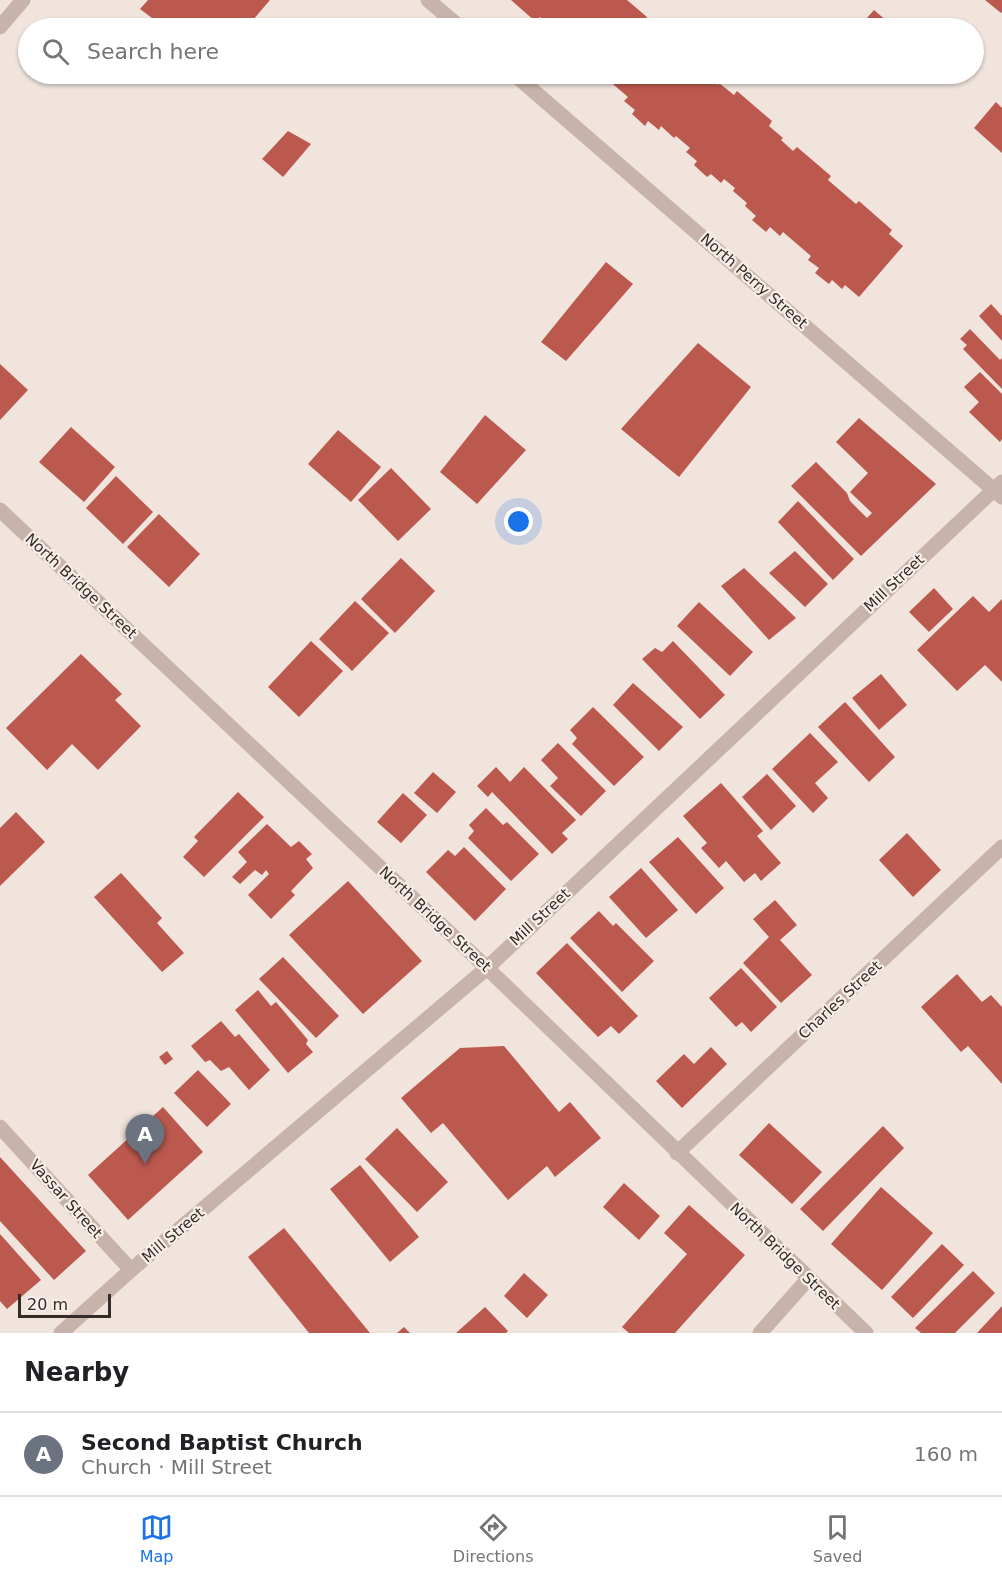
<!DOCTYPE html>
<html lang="en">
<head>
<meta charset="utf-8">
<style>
  body { margin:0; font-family:"DejaVu Sans",sans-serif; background:#f6f6f6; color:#202124 }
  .scale { position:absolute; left:18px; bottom:15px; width:93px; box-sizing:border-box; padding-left:6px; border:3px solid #352b29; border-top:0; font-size:16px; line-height:21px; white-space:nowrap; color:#352b29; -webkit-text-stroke:4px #f8efe9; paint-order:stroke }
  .you { position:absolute; left:519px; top:522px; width:21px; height:21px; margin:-15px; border:4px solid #fff; border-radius:50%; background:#1a73e8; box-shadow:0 0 0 9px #1a73e833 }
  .badge { display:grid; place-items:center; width:39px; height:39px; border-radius:50%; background:#1a73e8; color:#fff; font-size:20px; font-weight:700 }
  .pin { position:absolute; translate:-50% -50px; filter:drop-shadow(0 2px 3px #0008) }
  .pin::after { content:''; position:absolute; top:32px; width:21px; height:18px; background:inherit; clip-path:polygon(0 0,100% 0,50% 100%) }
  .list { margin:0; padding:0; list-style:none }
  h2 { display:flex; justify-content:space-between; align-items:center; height:78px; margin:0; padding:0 24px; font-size:26px }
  h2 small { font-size:20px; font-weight:400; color:#757577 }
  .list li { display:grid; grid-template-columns:39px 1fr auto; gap:18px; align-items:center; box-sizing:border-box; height:84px; padding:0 24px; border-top:2px solid #e0e0e0 }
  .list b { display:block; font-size:22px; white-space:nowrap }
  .list p { margin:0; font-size:20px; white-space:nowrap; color:#757577 }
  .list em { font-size:20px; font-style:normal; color:#757577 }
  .icon { flex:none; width:33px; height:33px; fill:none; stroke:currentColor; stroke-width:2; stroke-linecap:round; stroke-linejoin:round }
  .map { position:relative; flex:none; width:1002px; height:1333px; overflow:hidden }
  .search { position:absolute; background:#fff; box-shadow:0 2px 4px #0004; left:18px; right:18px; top:18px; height:66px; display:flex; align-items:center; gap:15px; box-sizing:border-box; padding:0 21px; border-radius:33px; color:#757577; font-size:22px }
  .sheet { height:162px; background:#fff }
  nav { display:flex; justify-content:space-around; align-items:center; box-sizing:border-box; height:84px; border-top:2px solid #e0e0e0; background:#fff; font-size:16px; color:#757577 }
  nav a { display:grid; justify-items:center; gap:3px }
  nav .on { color:#1a73e8 }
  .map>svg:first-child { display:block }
  .building { fill:#bc594e }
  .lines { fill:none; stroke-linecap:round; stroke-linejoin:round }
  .minor { stroke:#c7b3a9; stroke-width:15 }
  .tertiary { stroke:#c7b3a9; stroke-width:15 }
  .labels { text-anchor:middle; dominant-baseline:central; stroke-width:4.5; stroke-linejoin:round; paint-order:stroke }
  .street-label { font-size:15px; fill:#352b29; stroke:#f8efe9 }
</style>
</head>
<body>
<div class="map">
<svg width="1002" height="1333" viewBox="0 0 1002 1333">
  <rect width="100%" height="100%" fill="#f0e4dd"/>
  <g class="building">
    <polygon points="148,0 270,0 246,28 144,28 152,18 140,9"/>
    <polygon points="511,0 627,0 647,17 643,22 651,28 553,28 540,17 536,22"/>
    <polygon points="985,0 1002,0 1002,12 1001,13"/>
    <polygon points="874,10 895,28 858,28"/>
    <polygon points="601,74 710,74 708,76 718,85 719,83 734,95 737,91 772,121 769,126 783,138 781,140 793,151 797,147 831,176 828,180 856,204 859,201 892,230 889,234 903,246 859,297 845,285 842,289 832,280 829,284 815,273 819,268 808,260 811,256 783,232 780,236 770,227 766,232 752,220 756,216 745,206 747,203 733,191 735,188 724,179 721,183 711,174 707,177 694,165 697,161 686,152 690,148 676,136 674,138 661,126 659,130 648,121 645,126 632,114 635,110 624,101 628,97"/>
    <polygon points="942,74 955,74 950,80"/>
    <polygon points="996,102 1002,108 1002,153 974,128"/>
    <polygon points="288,131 311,144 283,177 262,159"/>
    <polygon points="606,262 633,284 566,361 541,342"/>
    <polygon points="991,304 1002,316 1002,341 979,316"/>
    <polygon points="970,329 1000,360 1002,358 1002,389 963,349 967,345 960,339"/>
    <polygon points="698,343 751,387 679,477 621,429"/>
    <polygon points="0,364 28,390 0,420"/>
    <polygon points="980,372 1002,394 1002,439 1000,442 969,412 979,402 964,387"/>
    <polygon points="485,415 526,450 477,504 440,472"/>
    <polygon points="859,418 936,484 861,556 791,486 816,462 847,493 850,501 867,518 872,513 850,492 868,473 836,442"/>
    <polygon points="71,427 115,467 84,502 39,462"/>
    <polygon points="338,430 381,467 351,502 308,464"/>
    <polygon points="391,468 431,509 398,541 358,500"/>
    <polygon points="116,476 153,512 123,544 86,508"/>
    <polygon points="798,501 854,559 833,580 778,522"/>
    <polygon points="159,514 200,554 169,587 127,547"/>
    <polygon points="795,551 828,584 805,607 769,573"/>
    <polygon points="401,558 435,591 395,633 361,599"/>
    <polygon points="744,568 796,618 769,640 721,586"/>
    <polygon points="934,588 953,609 929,632 909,612"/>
    <polygon points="973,596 989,612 1002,599 1002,682 985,665 957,691 917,650"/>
    <polygon points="355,601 389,633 352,671 319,639"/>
    <polygon points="699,602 753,652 730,676 677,626"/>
    <polygon points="311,641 343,671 299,717 268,687"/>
    <polygon points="673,641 725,695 700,719 642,659 655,648 662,652"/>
    <polygon points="81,654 122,694 115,700 141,726 98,770 72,744 47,770 6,728"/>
    <polygon points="881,674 907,705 879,730 852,698"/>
    <polygon points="633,683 683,727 659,751 613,705"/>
    <polygon points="845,702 895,757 869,782 818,727"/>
    <polygon points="593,707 644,757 614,786 572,744 577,738 570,730"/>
    <polygon points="810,733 838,762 815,783 828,798 813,813 772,769"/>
    <polygon points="558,743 606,791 581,816 550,786 558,778 541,760"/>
    <polygon points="496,767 510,782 524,767 576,820 562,833 568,839 552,854 492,792 488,797 477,786"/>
    <polygon points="433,772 456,792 437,813 414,793"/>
    <polygon points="767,774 796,806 771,830 742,797"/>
    <polygon points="721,783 763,831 757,836 781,863 761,881 755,873 744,882 726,861 719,868 701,848 707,843 683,816"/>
    <polygon points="238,792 264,817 204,877 183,857 198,841 194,837"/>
    <polygon points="403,793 427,815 401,843 377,822"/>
    <polygon points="486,808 503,825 507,822 539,854 511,881 468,838 474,831 469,825"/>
    <polygon points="16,812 45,842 0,886 0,828"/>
    <polygon points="267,824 291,847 299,841 312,854 306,859 313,868 291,891 295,895 271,919 248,895 269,874 266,870 262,875 255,870 240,884 232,877 247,862 238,852"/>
    <polygon points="907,833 941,870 913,897 879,860"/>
    <polygon points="678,837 724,888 696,914 649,862"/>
    <polygon points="464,847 506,889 475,921 426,872 448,850 455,856"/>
    <polygon points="641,868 678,910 646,938 609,897"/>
    <polygon points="121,873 162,918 157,923 184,953 162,972 94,897"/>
    <polygon points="348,881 422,961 363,1014 289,935"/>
    <polygon points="775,900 797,925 780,940 812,975 781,1003 743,963 769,937 753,919"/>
    <polygon points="599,911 613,926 616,923 654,961 622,992 570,938"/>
    <polygon points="567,943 638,1016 619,1034 611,1026 598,1037 536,973"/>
    <polygon points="283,957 339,1016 316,1038 259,979"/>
    <polygon points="741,968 777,1007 751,1032 742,1022 736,1027 709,998"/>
    <polygon points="957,974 982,1002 991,995 1002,1007 1002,1084 968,1046 961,1052 921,1007"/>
    <polygon points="258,990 271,1006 276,1002 308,1040 306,1044 313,1052 288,1073 235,1010"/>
    <polygon points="221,1021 235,1037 239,1034 270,1070 249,1090 229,1067 221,1071 210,1060 205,1062 191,1046"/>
    <polygon points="504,1046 559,1112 570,1102 601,1138 555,1177 547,1166 508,1200 443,1123 431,1133 401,1098 460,1048"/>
    <polygon points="711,1047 727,1064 682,1108 656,1081 684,1054 694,1064"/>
    <polygon points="167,1051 173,1059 165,1065 159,1057"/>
    <polygon points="198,1070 231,1104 207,1127 174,1093"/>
    <polygon points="163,1107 203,1152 128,1220 88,1175"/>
    <polygon points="769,1123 822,1172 792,1204 739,1155"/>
    <polygon points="883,1126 904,1148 823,1231 800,1209"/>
    <polygon points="397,1128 448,1182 417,1212 365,1159"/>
    <polygon points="0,1157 86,1251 54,1280 0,1221"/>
    <polygon points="360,1165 419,1237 390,1262 330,1189"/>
    <polygon points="624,1183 660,1216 639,1240 603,1207"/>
    <polygon points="881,1187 933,1233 882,1290 831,1244"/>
    <polygon points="689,1205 745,1255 675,1333 629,1333 622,1327 687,1254 664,1233"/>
    <polygon points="284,1228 370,1333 309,1333 248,1257"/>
    <polygon points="0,1234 41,1280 7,1309 0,1301"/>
    <polygon points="942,1244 964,1265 913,1318 891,1297"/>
    <polygon points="973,1271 995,1293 955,1333 921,1333 915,1328"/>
    <polygon points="524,1273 548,1295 527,1318 504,1296"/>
    <polygon points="1002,1306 1002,1333 977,1333"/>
    <polygon points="485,1307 508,1331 506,1333 456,1333"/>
    <polygon points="404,1327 410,1333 397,1333"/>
  </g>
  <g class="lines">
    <g class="minor">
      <polyline points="428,0 461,28"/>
      <polyline points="514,74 1002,497"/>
      <polyline points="0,510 487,968 866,1333"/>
      <polyline points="0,1127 131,1270"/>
      <polyline points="677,1153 1002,847"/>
      <polyline points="61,1333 131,1270 487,968 1002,482"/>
      <polyline points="760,1333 809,1278"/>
    </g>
    <polyline class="tertiary" points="0,27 23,0"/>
  </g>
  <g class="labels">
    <g class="street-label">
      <text transform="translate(754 281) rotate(41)">North Perry Street</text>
      <text transform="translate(894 583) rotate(-43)">Mill Street</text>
      <text transform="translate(81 586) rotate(43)">North Bridge Street</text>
      <text transform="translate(540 917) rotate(-43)">Mill Street</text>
      <text transform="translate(435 919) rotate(43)">North Bridge Street</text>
      <text transform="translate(840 1000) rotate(-43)">Charles Street</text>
      <text transform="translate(66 1199) rotate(48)">Vassar Street</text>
      <text transform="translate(173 1235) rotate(-40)">Mill Street</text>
      <text transform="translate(785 1256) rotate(44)">North Bridge Street</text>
    </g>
  </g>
</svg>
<div class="scale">20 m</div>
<div class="you"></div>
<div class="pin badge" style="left:145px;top:1164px;background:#6b7280">A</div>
<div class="search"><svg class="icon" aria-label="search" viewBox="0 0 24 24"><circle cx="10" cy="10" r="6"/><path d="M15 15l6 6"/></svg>Search here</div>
</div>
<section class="sheet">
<h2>Nearby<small></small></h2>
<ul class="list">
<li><span class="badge" style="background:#6b7280">A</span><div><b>Second Baptist Church</b><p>Church · Mill Street</p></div><em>160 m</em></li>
</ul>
</section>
<nav>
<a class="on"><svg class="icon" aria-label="map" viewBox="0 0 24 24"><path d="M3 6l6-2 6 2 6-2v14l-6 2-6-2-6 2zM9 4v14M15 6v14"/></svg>Map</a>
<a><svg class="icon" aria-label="directions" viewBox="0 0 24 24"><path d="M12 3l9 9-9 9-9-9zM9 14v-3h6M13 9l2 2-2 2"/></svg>Directions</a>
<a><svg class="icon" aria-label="saved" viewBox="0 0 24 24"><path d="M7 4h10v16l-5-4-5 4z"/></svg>Saved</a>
</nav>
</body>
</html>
